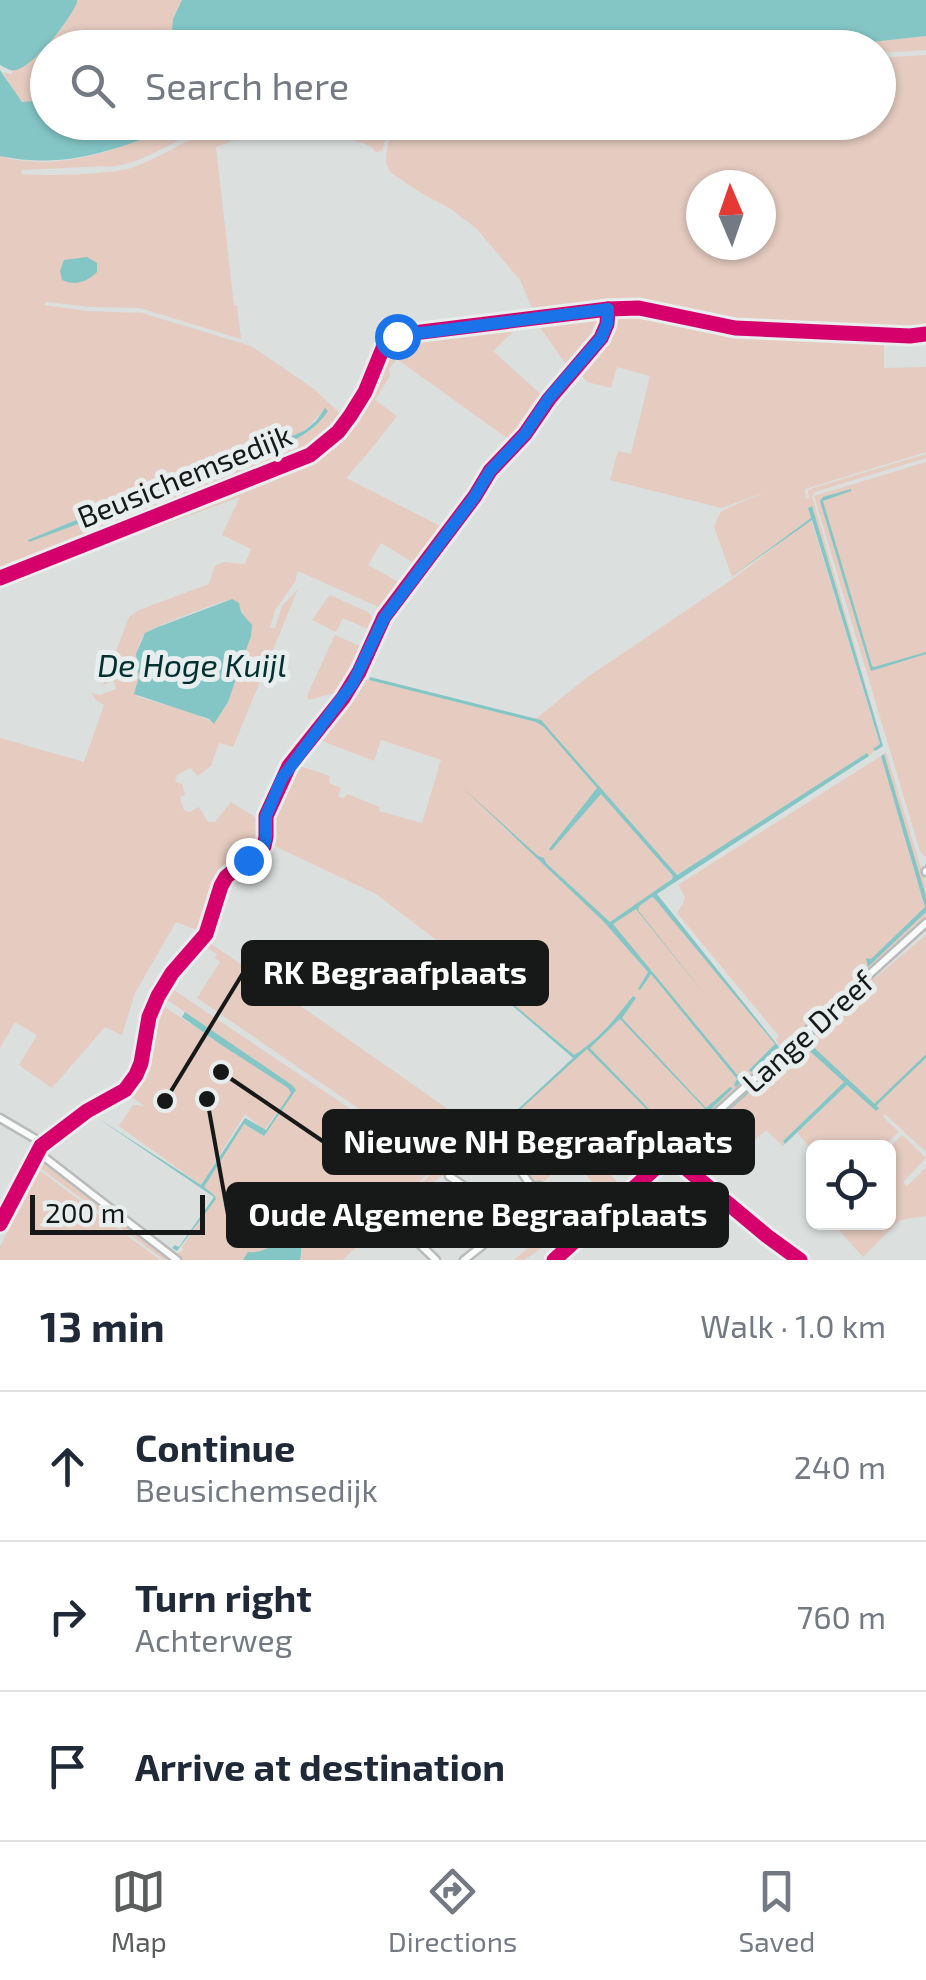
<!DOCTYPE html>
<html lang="en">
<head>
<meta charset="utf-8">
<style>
  body { margin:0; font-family:"Exo 2",sans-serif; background:#f2f2f3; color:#1f2937 }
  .controls { position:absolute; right:30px; bottom:30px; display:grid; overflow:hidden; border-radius:15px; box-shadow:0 2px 8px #0004 }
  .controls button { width:90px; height:90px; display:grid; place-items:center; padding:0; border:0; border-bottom:2px solid #e0e1e3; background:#fff; color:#1f2937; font:50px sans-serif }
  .compass { position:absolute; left:686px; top:170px; width:90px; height:90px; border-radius:50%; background:#fff; box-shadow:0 2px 8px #0004; rotate:358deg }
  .scale { position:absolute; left:30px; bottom:25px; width:175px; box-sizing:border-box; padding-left:10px; border:5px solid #171919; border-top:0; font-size:28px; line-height:35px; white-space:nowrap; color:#171919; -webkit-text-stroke:8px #e8eded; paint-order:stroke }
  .stop { position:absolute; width:30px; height:30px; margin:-22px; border:8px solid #1a73e8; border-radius:50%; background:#fff }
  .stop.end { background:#1a73e8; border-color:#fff; box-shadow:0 2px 10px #0008 }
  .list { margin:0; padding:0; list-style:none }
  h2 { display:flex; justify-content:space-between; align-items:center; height:130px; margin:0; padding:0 40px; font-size:42px }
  h2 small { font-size:32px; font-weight:400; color:#747a83 }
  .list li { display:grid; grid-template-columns:65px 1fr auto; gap:30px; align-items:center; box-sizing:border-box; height:150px; padding:0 40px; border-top:2px solid #e0e1e3 }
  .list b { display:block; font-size:38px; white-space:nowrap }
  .list p { margin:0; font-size:32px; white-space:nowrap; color:#747a83 }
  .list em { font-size:32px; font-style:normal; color:#747a83 }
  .icon { flex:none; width:55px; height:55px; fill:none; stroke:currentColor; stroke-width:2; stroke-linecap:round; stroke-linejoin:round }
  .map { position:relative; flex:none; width:926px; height:1260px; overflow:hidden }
  .search { position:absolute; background:#fff; box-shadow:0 2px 8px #0004; left:30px; right:30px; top:30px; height:110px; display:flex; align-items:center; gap:25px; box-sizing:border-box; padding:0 35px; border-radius:55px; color:#747a83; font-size:38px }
  .sheet { height:580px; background:#fff }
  nav { display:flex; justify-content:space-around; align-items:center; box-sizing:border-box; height:140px; border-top:2px solid #e0e1e3; background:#fff; font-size:28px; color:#747a83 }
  nav a { display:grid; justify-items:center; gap:5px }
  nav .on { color:#5c5e5e }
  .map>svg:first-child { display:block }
  .green { fill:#e5cbc0; fill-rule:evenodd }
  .water { fill:#84c6c6 }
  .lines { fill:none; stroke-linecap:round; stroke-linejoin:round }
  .stream { stroke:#84c6c6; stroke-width:2.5 }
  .street-casing { stroke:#b9bbbb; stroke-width:11 }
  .street { stroke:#fafafa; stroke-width:6 }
  .cycleway-casing { stroke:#e8eded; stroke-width:21 }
  .cycleway { stroke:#d6006c; stroke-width:15 }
  .route { stroke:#1a73e8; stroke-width:12 }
  .labels { text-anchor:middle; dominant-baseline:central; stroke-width:10; stroke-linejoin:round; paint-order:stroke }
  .street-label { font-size:30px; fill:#171919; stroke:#e8eded }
  .water-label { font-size:32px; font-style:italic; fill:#013031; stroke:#e8eded }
  .leader { fill:none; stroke:#171919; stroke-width:4 }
  .callout-dot { fill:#171919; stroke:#e8eded; stroke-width:4 }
  .callout { fill:#171919; stroke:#171919; stroke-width:4 }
  .callout-label { font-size:32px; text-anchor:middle; font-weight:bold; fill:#fff }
</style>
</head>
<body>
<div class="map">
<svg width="926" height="1260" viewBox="0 0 926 1260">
  <rect width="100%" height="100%" fill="#dbdfde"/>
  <g class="green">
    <path d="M77,0h105l-9,19 -1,11 -16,17 -108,1 -1,52 -22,3 -6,-4 -16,-27 8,2 2,-2 -3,-2c24,-3 60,-47 67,-70z"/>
    <polygon points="926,36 926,50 879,53 878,48 817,48"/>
    <path d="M926,55v275l-12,3 -177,-9 -86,-18 -16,-1 -40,2 -57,7 -5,-4 -13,-30 -43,-51 -26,-20 -30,-16 -31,-21 -4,-9 1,-14 2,-9 13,-17 476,-1 1,-64zM701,185h60v60h-60z"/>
    <path d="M187,123h20c-24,15 -77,48 -104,43l-81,4 -1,4c24,2 87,1 110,-6 21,-7 67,-31 84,-45h170l1,14 -4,14 -6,1c-8,-11 -24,-11 -37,-15l-6,-9 -5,-3 -12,9c-40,-5 -63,-2 -100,13l18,159 3,-1 4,34 -101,-31 -48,-1 -46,-5 -2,3 42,6 56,2 109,33 63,43 32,30 -10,13 -20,19 -153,62 -95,34 -68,28v-419c63,19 129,-12 187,-33zM325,409l3,2c-7,12 -18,20 -30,27l-128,52 -142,50 58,-24 54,-18 164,-67z"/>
    <polygon points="616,310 637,310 723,327 918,338 925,345 884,345 884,368 926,367 926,452 805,489 806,499 809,498 808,491 813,488 926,454 926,458 815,492 812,496 883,746 812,507 808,509 811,518 732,577 714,527 721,511 765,492 722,508 610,480 618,451 631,454 650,376 617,367 611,388 587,382 578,371 604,337 612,314"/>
    <path d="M602,312l4,10 -7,15 -29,33 -31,-44 -24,4 -22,21 52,47 -31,45 -117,-84 -8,10 1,7 -15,24 22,16 -29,37 -22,25 98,50 -28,36 -35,-21 -13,22 34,19 -19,25 -85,-38 -3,11 -20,28 -5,18h5l7,-22 16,-17 -65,158 -14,-4 -8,23 -13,10 -8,-8 -13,7 -2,7 7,2 3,11 -5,2 4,13 5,2 10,-5 9,15h7l16,-20 32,20c-5,43 -25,28 -43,55 -10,16 -13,37 -20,54l-24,-9 -41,71 -13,42 -17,-8 -53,61 -33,-23 18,-30 -22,-13 -15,26v-310l84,24 20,-57 -8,-5 -5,-7 9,2 16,-6 -2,-8 -11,4 26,-68 10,-7 70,-26 6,-18 9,-4 21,2 6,-15 -29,-14 18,-38 -145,53 -75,32 -3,-8 297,-117c25,-16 46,-45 58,-73 7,-18 11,-35 27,-47zM232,599l19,26v11l-23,66 -13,21 -28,-12 -49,-14c-2,-10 0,-14 1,-23 0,-14 -5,-26 5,-39 6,-8 75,-33 88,-36z"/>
    <polygon points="926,462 926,856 924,856 920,851 814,496"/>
    <path d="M811,519l69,226 -11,11 -1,-3 -102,68 -92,55 -21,19 122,149 -24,28 29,-26 -4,-6 3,-4 -102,-123 6,-9 2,-7 -7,-12 203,-129 39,123 -36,-125 2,-2 40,133v35l-313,283 -6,-6 67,-57 -24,-27 -52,49 21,22 -39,35 3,1 16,-15 6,5 -46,43 -5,-7 17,-15 -1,-2 -46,31h-10l51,-43 11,9 2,-3 -10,-11 29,-25 -27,-29 -29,26 -4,-4 -5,2 -14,-19 3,-2 4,4 30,-23 -29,-31 -21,21 -47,39 -7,-2 -22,17 -28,32 9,10 -2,2 -17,-14 49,-52 -243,-166 23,-36 -5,-4 2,-4 -17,-11 4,-4 22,15 262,183 -25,22 26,-21 87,-81c24,-17 43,-35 57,-60 -17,22 -36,43 -59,58l-139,-116 -59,-45 -108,-51 4,-28 25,-50 33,11 -1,7 12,5 -3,9 6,1 3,-4 33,13 -1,4 43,12 19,-63 -60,-20 -7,21 -57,-22 30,-39 13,-22 173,43 56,-45 141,-95z"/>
    <polygon points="330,595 368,612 376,622 372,631 343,618 336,632 312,620"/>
    <polygon points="335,635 364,648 343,691 308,700 307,696"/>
    <polygon points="926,928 875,976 876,977 926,935 926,1152 885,1114 883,1117 899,1132 883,1147 814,1148 813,1150 797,1133 847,1085 876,1111 803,1045 844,1082 783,1141 785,1144 783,1146 766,1130 729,1162 701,1134 677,1158 674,1155"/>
    <polygon points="168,986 435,1166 343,1260 180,1260 173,1255 183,1251 182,1247 216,1198 204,1187 244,1124 264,1136 296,1090 292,1085 163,997"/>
    <polygon points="160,1004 288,1088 292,1093 264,1130 245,1114 201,1185 119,1126 133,1105 145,1106 127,1094 152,1056"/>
    <polygon points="902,1135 926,1158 903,1182 907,1186 926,1167 926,1216 900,1220 863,1257 836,1227 840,1223 888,1222 889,1148"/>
    <polygon points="39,1158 173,1260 164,1260 35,1164"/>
    <polygon points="39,1170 160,1260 0,1260 0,1247"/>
  </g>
  <g class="water">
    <path d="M0,0h77v2c-6,17 -43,64 -61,68 -7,1 -10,-2 -16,-5z"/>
    <polygon points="182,0 926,0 926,36 817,48 743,44 727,47 649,47 628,41 617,48 412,48 393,41 367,48 156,47 172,30 173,19"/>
    <path d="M0,70l22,32 25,-2 1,22 139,1c-62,22 -114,47 -182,34l-5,-1z"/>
    <path d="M87,257l10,6v9c-10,10 -22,14 -35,8l-2,-9 4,-11z"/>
    <path d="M325,408l3,3c-8,12 -18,20 -30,27l-128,52 -141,52 -1,-2 58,-24 54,-18 164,-67 12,-10z"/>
    <polygon points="851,489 851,491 823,501 872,666 874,667 926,652 926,654 871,671 820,501 823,497"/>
    <polygon points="812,506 883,746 875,751 873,749 880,744 812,520 731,577 811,518 808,508"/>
    <polygon points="232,599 239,603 241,612 252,625 251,636 228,702 214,724 209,719 134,694 139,677 136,654 145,633 158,627"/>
    <polygon points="370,677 541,720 677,875 867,753 869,756 657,894 779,1047 751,1072 749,1070 775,1044 654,898 652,897 639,906 638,910 710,1001 636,909 613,924 739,1077 746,1077 736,1087 734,1085 737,1079 651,974 640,990 638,989 648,972 603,921 462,787 538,856 544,858 546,863 610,922 672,879 673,876 601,794 551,851 549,849 597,788 544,727 536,722 369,680"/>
    <polygon points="884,754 926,896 926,912 868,967 866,958 871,959 925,907 881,756"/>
    <path d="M434,938l140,117c24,-15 42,-37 59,-59l3,2 -14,20 84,90 24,-21 3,1 -27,26v-4l-86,-91 -30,29 85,88h4l23,-20 -38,38 -2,-2 12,-12v-3l-87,-88 -98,89 -38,29 37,-30 85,-79z"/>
    <polygon points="870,981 872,983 807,1041 879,1108 876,1111 847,1085 785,1144 783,1141 844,1082 803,1045 682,1152"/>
    <polygon points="185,1012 292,1085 296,1090 264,1136 244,1124 204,1187 215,1196 216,1199 177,1251 172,1248 175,1245 179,1247 214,1197 96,1117 201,1185 245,1118 266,1130 291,1093 288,1088 220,1044 182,1017"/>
    <path d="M285,1210c13,16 19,29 15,50h-57l5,-8c25,2 37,-17 34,-40z"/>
  </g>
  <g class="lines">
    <polyline class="stream" points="875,1105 926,1056"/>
    <g class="street-casing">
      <g id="street">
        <polyline points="0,578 310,455 338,432 350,416 365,392 383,348 391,340 405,334 608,309 639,308 735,328 910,336 926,334"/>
        <polyline points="926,871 926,872"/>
        <polyline points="0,1118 34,1138 41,1146"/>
        <polyline points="505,1149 532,1187"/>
        <polyline points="39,1153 177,1260"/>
        <polyline points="670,1155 767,1236 800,1260"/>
        <polyline points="449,1176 502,1212"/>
        <polyline points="0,1224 41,1146 87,1111 125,1090 136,1075 141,1063 149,1017 158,996 172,973 206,934 221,886 226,877 264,846 266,837 266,816 289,766 343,698 359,672 384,617 475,496 490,471 525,434 549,399 601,338 607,324 608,309"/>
        <polyline points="399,1224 436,1260"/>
        <polyline points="464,1260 483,1245 502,1212 536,1186 539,1186 583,1234"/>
        <polyline points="554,1260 926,923"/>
      </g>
    </g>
    <use href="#street" class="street"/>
    <g class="cycleway-casing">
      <g id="cycleway">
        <polyline points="0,578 310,455 338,432 350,416 365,392 383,348 391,340 405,334 608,309 639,308 735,328 910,336 926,334"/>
        <polyline points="0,1224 41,1146 87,1111 125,1090 136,1075 141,1063 149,1017 158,996 172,973 206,934 221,886 226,877 264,846 266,837 266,816 289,766 343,698 359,672 384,617 475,496 490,471 525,434 549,399 601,338 607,324 608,309"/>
        <polyline points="554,1260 670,1155 767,1236 800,1260"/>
      </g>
    </g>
    <use href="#cycleway" class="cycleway"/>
  </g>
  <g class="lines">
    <polyline class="route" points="248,860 264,846 266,837 266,816 282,778 353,683 384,618 475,496 490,471 525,434 549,398 601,338 607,324 608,309 397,336"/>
  </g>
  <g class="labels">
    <g class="street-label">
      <text transform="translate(184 475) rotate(-22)">Beusichemsedijk</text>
      <text transform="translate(807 1031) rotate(-42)">Lange Dreef</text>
    </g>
    <g class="water-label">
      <text x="192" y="664">De Hoge Kuijl</text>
    </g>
  </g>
  <path class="leader" d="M165 1101L243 973M221 1072L324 1142M207 1099L228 1215"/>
  <g class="callout-dot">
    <circle cx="165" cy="1101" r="10"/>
    <circle cx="221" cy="1072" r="10"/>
    <circle cx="207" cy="1099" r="10"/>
  </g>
  <g class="callout">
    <rect x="243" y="942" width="304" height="62" rx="10"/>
    <rect x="324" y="1111" width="429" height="62" rx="10"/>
    <rect x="228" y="1184" width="499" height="62" rx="10"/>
  </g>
  <g class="callout-label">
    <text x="395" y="984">RK Begraafplaats</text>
    <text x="538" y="1153">Nieuwe NH Begraafplaats</text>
    <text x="478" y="1226">Oude Algemene Begraafplaats</text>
  </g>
</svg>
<div class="controls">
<button><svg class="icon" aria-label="locate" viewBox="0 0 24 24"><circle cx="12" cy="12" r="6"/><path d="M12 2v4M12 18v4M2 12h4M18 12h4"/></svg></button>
</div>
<svg class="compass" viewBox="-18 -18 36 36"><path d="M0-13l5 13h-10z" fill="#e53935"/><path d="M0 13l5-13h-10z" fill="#747a83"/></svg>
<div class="scale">200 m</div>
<div class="stop" style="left:397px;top:336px"></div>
<div class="stop end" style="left:248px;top:860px"></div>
<div class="search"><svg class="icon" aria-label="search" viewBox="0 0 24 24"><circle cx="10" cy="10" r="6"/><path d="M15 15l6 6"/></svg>Search here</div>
</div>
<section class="sheet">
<h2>13 min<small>Walk · 1.0 km</small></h2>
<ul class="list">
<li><svg class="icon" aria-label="ahead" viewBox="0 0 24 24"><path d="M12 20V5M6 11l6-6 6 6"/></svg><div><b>Continue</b><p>Beusichemsedijk</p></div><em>240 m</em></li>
<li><svg class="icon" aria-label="right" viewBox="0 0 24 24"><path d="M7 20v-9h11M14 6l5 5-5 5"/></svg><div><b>Turn right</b><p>Achterweg</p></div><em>760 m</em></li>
<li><svg class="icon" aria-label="arrive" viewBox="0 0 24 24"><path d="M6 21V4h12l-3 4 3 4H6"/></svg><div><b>Arrive at destination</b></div></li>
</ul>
</section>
<nav>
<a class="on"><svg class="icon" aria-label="map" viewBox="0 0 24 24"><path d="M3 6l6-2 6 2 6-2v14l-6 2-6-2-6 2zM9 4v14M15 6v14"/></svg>Map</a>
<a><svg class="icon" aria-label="directions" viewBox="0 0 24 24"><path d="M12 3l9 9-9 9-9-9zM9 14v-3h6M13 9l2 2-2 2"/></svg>Directions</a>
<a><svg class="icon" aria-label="saved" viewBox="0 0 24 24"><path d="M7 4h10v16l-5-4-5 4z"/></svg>Saved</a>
</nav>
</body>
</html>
